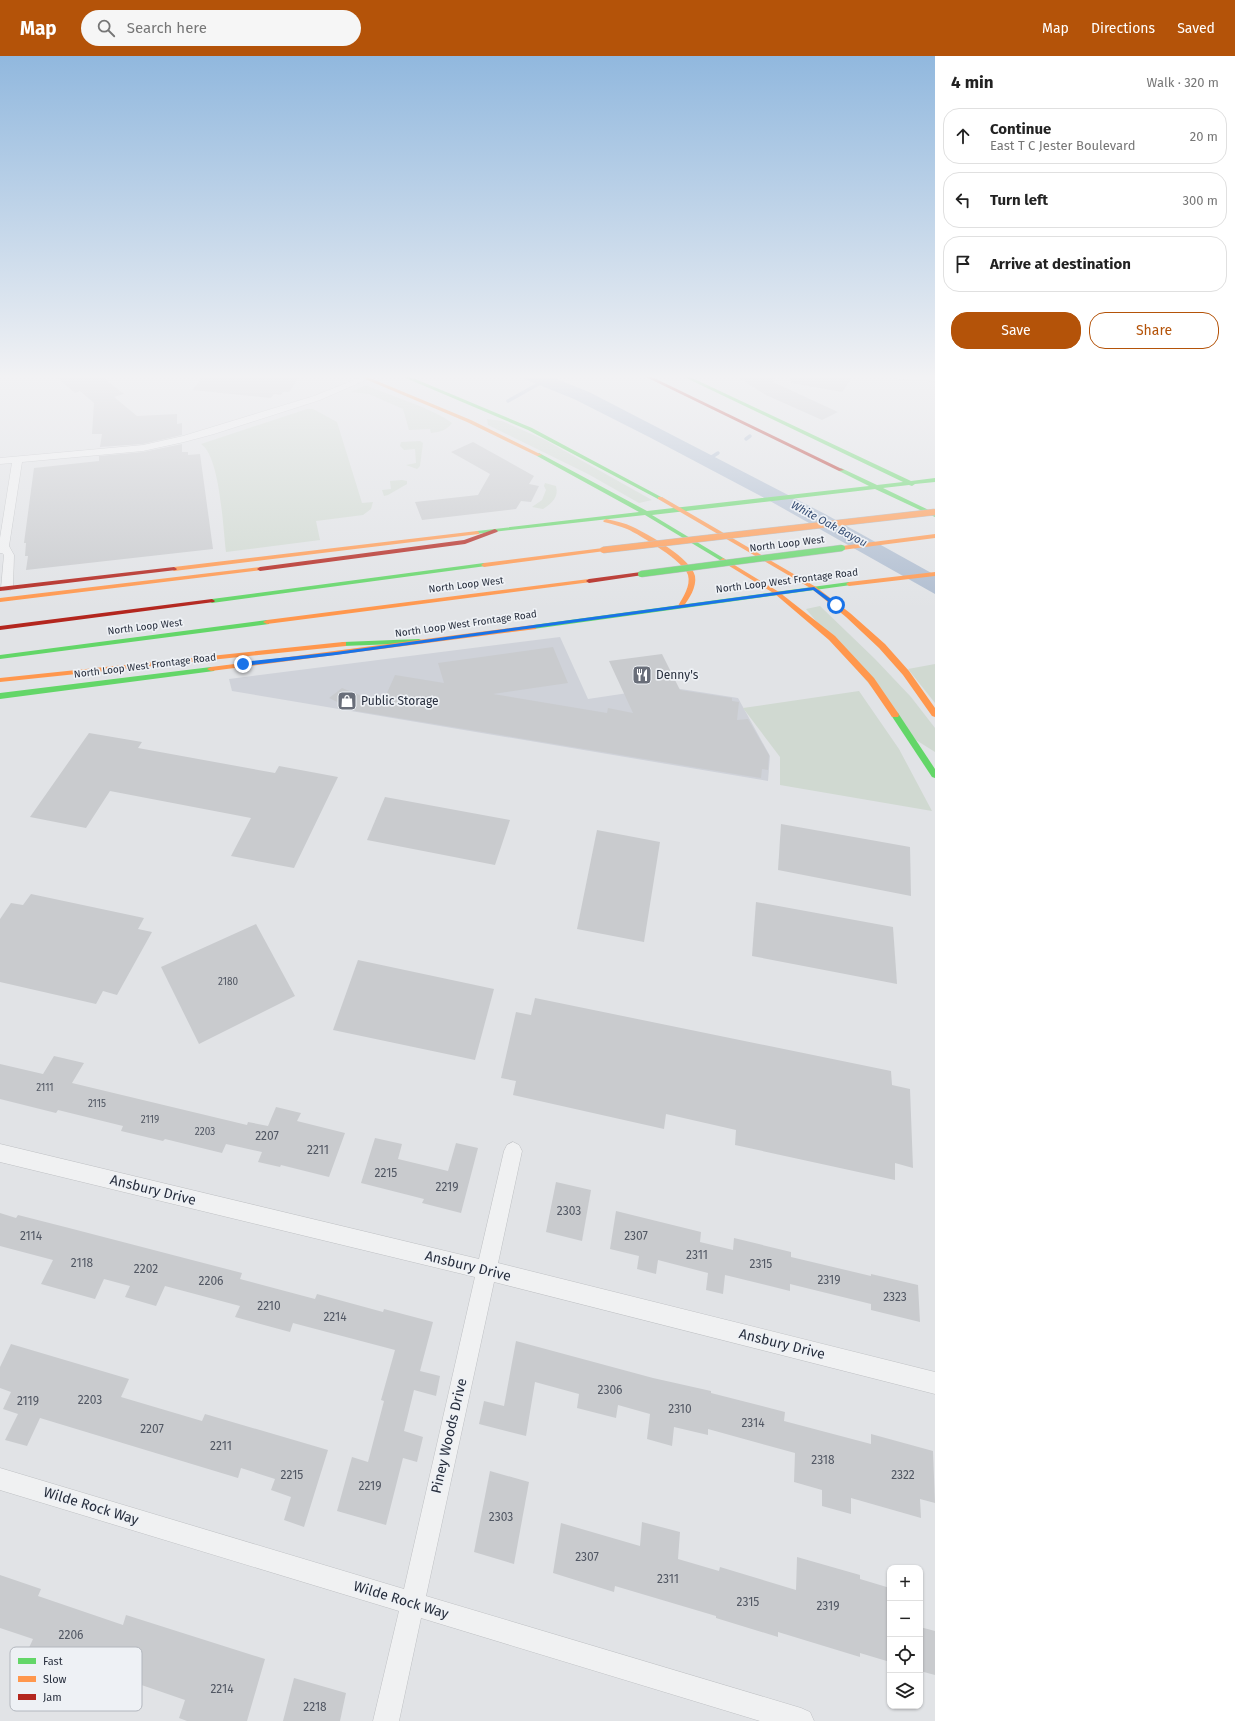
<!DOCTYPE html>
<html lang="en">
<head>
<meta charset="utf-8">
<style>
  body { margin:0; font-family:"Fira Sans",sans-serif; background:#f6f6f6; color:#222 }
  .controls { position:absolute; right:12px; bottom:12px; display:grid; overflow:hidden; border-radius:8px; box-shadow:0 1px 3px #0004 }
  .controls button { width:36px; height:36px; display:grid; place-items:center; padding:0; border:0; border-bottom:1px solid #e0e0e0; background:#fff; color:#222; font:20px sans-serif }
  .stop { position:absolute; width:12px; height:12px; margin:-9px; border:3px solid #1a73e8; border-radius:50%; background:#fff }
  .stop.end { background:#1a73e8; border-color:#fff; box-shadow:0 1px 4px #0008 }
  .list { margin:0; padding:0; list-style:none }
  h2 { display:flex; justify-content:space-between; align-items:center; height:52px; margin:0; padding:0 16px; font-size:17px }
  h2 small { font-size:13px; font-weight:400; color:#767676 }
  .list li { display:grid; grid-template-columns:26px 1fr auto; gap:12px; align-items:center; box-sizing:border-box; height:56px; margin:0 8px 8px; padding:0 8px; border:1px solid #e0e0e0; border-radius:16px }
  .list b { display:block; font-size:15px; white-space:nowrap }
  .list p { margin:0; font-size:13px; white-space:nowrap; color:#767676 }
  .list em { font-size:13px; font-style:normal; color:#767676 }
  .actions { display:flex; gap:8px; padding:12px 16px }
  .actions a { flex:1; padding:9px 0; border:1px solid #b45309; border-radius:16px; text-align:center; font-size:14px; color:#b45309 }
  .actions .main { background:#b45309; color:#fff }
  .icon { flex:none; width:22px; height:22px; fill:none; stroke:currentColor; stroke-width:2; stroke-linecap:round; stroke-linejoin:round }
  .map { position:relative; flex:none; width:935px; height:1665px; overflow:hidden }
  header { display:flex; align-items:center; gap:24px; box-sizing:border-box; height:56px; padding:0 20px; background:#b45309; color:#fff }
  header strong { font-size:19px }
  nav { display:flex; gap:22px; margin-inline-start:auto; font-size:14px }
  .search { width:280px; height:36px; background:#f6f6f6; display:flex; align-items:center; gap:10px; box-sizing:border-box; padding:0 14px; border-radius:22px; color:#767676; font-size:15px }
  main { display:flex }
  aside { flex:1; background:#fff }
  .map>svg:first-child { display:block }
  .built { fill:#cfd2d9 }
  .green { fill:#d0d9d1 }
  .water { fill:#afbdd0 }
  .lines { fill:none; stroke-linecap:round; stroke-linejoin:round }
  .stream { stroke:#afbdd0; stroke-width:3.5 }
  .building { fill:#c9cbce }
  .street-casing { stroke:#bfc1c4; stroke-width:1 }
  .street { fill:#f0f1f2; fill-rule:evenodd }
  .fast { fill:#63d668; fill-rule:evenodd }
  .slow { fill:#ff974d; fill-rule:evenodd }
  .jam { fill:#b3261e; fill-rule:evenodd }
  .fast-bridge-casing { stroke:#b3b6ba; stroke-width:7; stroke-linecap:butt }
  .slow-bridge-casing { stroke:#b3b6ba; stroke-width:7; stroke-linecap:butt }
  .fast-bridge { stroke:#63d668; stroke-width:6 }
  .slow-bridge { stroke:#ff974d; stroke-width:6 }
  .route { fill:#1a73e8 }
  .labels { text-anchor:middle; dominant-baseline:central; stroke-width:3.5; stroke-linejoin:round; paint-order:stroke }
  .far-street-label { font-size:10px; fill:#282f3e; stroke:#eef1f5 }
  .number-label { font-size:10px; fill:#515763 }
  .far-water-label { font-size:11px; font-style:italic; fill:#334b71; stroke:#eef1f5 }
  .poi-label { font-size:12px; fill:#282f3e; stroke:#eef1f5; text-anchor:start }
  .near-number-label { font-size:12px; fill:#515763 }
  .near-street-label { font-size:14px; fill:#282f3e; stroke:#eef1f5 }
  .key { fill:#eef1f5; stroke:#b3b7be; stroke-width:1 }
  .key-label { font-size:11px; fill:#282f3e }
</style>
</head>
<body>
<header>
<strong>Map</strong>
<div class="search"><svg class="icon" aria-label="search" viewBox="0 0 24 24"><circle cx="10" cy="10" r="6"/><path d="M15 15l6 6"/></svg>Search here</div>
<nav><a>Map</a><a>Directions</a><a>Saved</a></nav>
</header>
<main>
<div class="map">
<svg width="935" height="1665" viewBox="0 0 935 1665">
  <rect width="100%" height="100%" fill="#e1e3e6"/>
  <polygon class="built" points="560,581 588,643 668,631 738,642 770,700 768,725 232,635 229,623"/>
  <g class="green">
    <path d="M364,330h4c23,10 66,23 84,37 -6,8 -13,9 -21,10l-1,-4 -21,1 -6,-21 -34,-15 -18,-2z"/>
    <path d="M307,353h6l24,13 25,81 11,-1 -2,7 -8,6 -47,6 4,19 -94,12c-3,-24 -6,-96 -25,-108z"/>
    <polygon points="487,363 502,365 545,384 652,444 639,447 588,418 488,369"/>
    <polygon points="420,385 423,387 420,410 417,413 406,409 416,407 415,393 404,394 400,390 401,386"/>
    <polygon points="402,424 407,425 407,428 388,439 384,440 382,434 391,433 390,425"/>
    <path d="M545,427l11,3c3,11 -4,17 -13,23l-11,-2 10,-7 4,-10 -2,-4z"/>
    <polygon points="820,550 875,603 911,641 935,672 935,696 916,684 806,553"/>
    <polygon points="935,608 935,647 908,613"/>
    <polygon points="859,635 899,693 932,755 780,729 780,701 743,652"/>
  </g>
  <polygon class="water" points="517,320 549,320 589,336 825,458 935,519 935,538 770,445 651,382 574,343"/>
  <g class="lines">
    <g class="stream">
      <polyline points="508,345 542,326"/>
      <polyline points="746,383 750,380"/>
      <polyline points="707,404 718,397"/>
    </g>
  </g>
  <g class="building">
    <polygon points="55,320 101,320 124,338 114,341 137,360 177,358 177,368 182,367 182,379 143,388 100,391 102,378 92,378 94,347 80,335 75,337"/>
    <polygon points="203,320 300,320 289,336 283,336 281,339 274,338 271,342 192,334"/>
    <polygon points="736,320 775,320 773,326 838,356 822,364 766,339"/>
    <polygon points="791,320 838,320 851,323 842,336 791,327"/>
    <polygon points="473,386 534,420 529,428 539,430 531,446 521,445 516,453 422,464 415,446 478,439 490,418 451,396"/>
    <polygon points="182,388 182,396 188,396 188,399 200,398 213,493 26,514 28,500 25,500 26,487 24,487 34,412 99,405 99,400 143,396"/>
    <polygon points="553,591 568,627 493,638 607,657 608,652 633,657 609,605 662,598 680,634 732,642 732,645 739,646 737,664 748,663 769,699 768,714 762,713 761,722 741,719 356,655 329,642 342,632 382,648 395,619 444,627 438,607"/>
    <polygon points="89,677 142,686 138,692 275,717 279,710 338,721 294,812 231,800 251,762 110,735 86,772 30,761"/>
    <polygon points="385,741 510,764 495,809 367,784"/>
    <polygon points="781,768 910,791 911,840 778,814"/>
    <polygon points="597,774 660,786 644,886 577,873"/>
    <polygon points="31,838 144,862 138,873 152,876 117,939 103,935 96,948 0,926 0,863 11,847 23,849"/>
    <polygon points="756,846 893,871 897,928 752,900"/>
    <polygon points="256,868 295,940 199,988 161,911"/>
    <polygon points="358,904 494,933 475,1004 333,974"/>
    <polygon points="535,942 891,1015 892,1029 910,1033 913,1112 895,1107 895,1124 735,1089 736,1074 666,1058 664,1073 513,1039 516,1025 501,1022 516,956 531,959"/>
    <polygon points="54,1000 84,1007 72,1027 247,1069 248,1066 268,1070 276,1051 301,1057 297,1065 345,1077 329,1121 281,1109 280,1111 258,1106 262,1096 226,1088 222,1097 165,1083 163,1085 121,1075 123,1070 58,1054 56,1057 0,1043 0,1008 43,1018"/>
    <polygon points="375,1082 402,1088 398,1103 448,1115 456,1087 478,1092 461,1157 422,1147 424,1143 361,1127"/>
    <polygon points="556,1126 591,1134 582,1185 546,1176"/>
    <polygon points="616,1155 701,1176 700,1186 733,1194 734,1182 791,1196 791,1201 871,1220 871,1218 918,1229 920,1266 871,1254 871,1248 790,1228 790,1235 725,1219 723,1238 706,1234 708,1217 658,1204 656,1218 637,1213 639,1200 610,1193"/>
    <polygon points="0,1157 16,1162 18,1159 69,1172 242,1217 240,1223 315,1243 317,1238 383,1256 384,1253 433,1266 420,1315 440,1320 436,1340 414,1334 404,1375 423,1381 417,1406 403,1402 386,1469 337,1455 352,1401 368,1406 384,1345 381,1344 395,1294 293,1267 290,1276 235,1261 240,1250 165,1230 156,1250 125,1241 130,1230 104,1223 95,1243 41,1228 53,1204 0,1190"/>
    <polygon points="516,1285 653,1322 711,1335 711,1337 785,1356 784,1365 871,1388 871,1378 933,1395 935,1447 920,1443 921,1462 851,1442 851,1458 822,1450 822,1434 794,1426 795,1397 708,1373 708,1379 674,1371 672,1390 647,1383 650,1358 618,1349 616,1362 577,1352 579,1338 535,1326 526,1380 479,1368 484,1345 504,1350"/>
    <polygon points="11,1288 129,1323 121,1341 202,1365 205,1358 328,1394 304,1471 284,1464 291,1441 271,1434 275,1423 241,1412 238,1422 40,1362 27,1390 5,1384 18,1358 3,1353 11,1336 0,1332 0,1311"/>
    <polygon points="490,1415 529,1426 514,1508 474,1496"/>
    <polygon points="642,1466 680,1476 678,1503 719,1515 720,1511 796,1534 797,1501 860,1519 860,1523 890,1532 890,1606 860,1597 860,1601 778,1576 778,1581 716,1562 716,1560 615,1530 614,1536 553,1517 561,1467 640,1490"/>
    <polygon points="0,1519 41,1533 38,1540 123,1569 126,1559 265,1603 247,1665 187,1665 179,1662 185,1644 95,1613 94,1615 77,1609 69,1629 45,1621 53,1602 28,1594 33,1583 0,1572"/>
    <polygon points="920,1571 935,1575 935,1619 920,1615"/>
    <polygon points="294,1622 346,1637 340,1665 283,1665"/>
  </g>
  <g class="lines">
    <g class="street-casing">
      <g id="street">
        <polygon points="364,320 375,320 320,344 214,378 184,386 143,395 22,406 9,490 14,499 13,532 11,534 3,534 1,532 4,499 2,497 0,497 0,482 12,407 0,408 0,402 143,389 183,380 314,340"/>
        <polygon points="894,320 935,320 935,325 898,323"/>
        <polygon points="513,1086 519,1089 522,1095 498,1207 935,1316 935,1338 494,1226 426,1540 801,1652 810,1656 814,1665 760,1665 421,1562 399,1665 373,1665 399,1555 0,1434 0,1412 404,1533 475,1221 0,1106 0,1088 479,1203 504,1095 507,1089"/>
      </g>
    </g>
    <use href="#street" class="street"/>
    <g class="fast">
      <polygon points="401,320 408,320 532,372 663,442 658,443 528,374"/>
      <polygon points="682,320 688,320 911,425 935,422 935,426 915,428 912,430 909,429 883,432 935,457 935,461 875,433 652,459 725,503 726,504 723,506 645,459 475,478 475,476 477,475 639,456 537,400 537,398 539,397 647,455 869,430 839,415 839,413 841,412 877,429 903,426"/>
      <polygon points="484,507 486,508 486,510 212,547 209,545 212,543"/>
      <polygon points="849,526 851,527 851,529 533,573 529,571 533,569"/>
      <polygon points="267,564 269,564 269,568 0,603 0,599"/>
      <polygon points="419,583 423,585 422,587 343,590 339,588 343,586"/>
      <polygon points="211,611 215,613 214,615 0,643 0,637"/>
      <polygon points="895,656 898,657 935,713 935,722 932,721 891,659"/>
    </g>
    <g class="slow">
      <polygon points="358,320 365,320 471,364 542,399 537,400 467,366"/>
      <polygon points="658,441 662,441 816,531 850,557 885,588 909,615 935,652 935,661 932,660 903,619 879,592 846,561 812,533 658,443"/>
      <path d="M606,463c9,2 19,4 27,8 15,7 59,32 62,49 2,11 -6,23 -12,31l-2,1 -3,-2c5,-9 13,-20 10,-31 -3,-13 -48,-40 -61,-46 -7,-3 -15,-5 -23,-7l-1,-1z"/>
      <polygon points="477,475 479,476 479,478 174,515 171,513 174,511"/>
      <polygon points="935,478 935,482 842,494 839,492 842,490"/>
      <polygon points="603,492 606,494 605,495 484,511 481,509 484,507"/>
      <polygon points="723,502 779,536 835,580 874,622 898,657 899,659 898,661 892,661 868,626 829,584 775,538 721,505 720,504"/>
      <polygon points="260,511 263,513 262,514 0,546 0,542"/>
      <polygon points="935,516 935,520 849,530 846,528 849,526"/>
      <polygon points="589,523 592,525 591,526 267,568 263,566 267,564"/>
      <polygon points="533,569 536,569 536,573 211,615 207,613 211,611"/>
      <polygon points="343,586 346,586 346,590 0,626 0,622"/>
    </g>
    <g class="jam">
      <polygon points="644,320 650,320 844,414 839,415"/>
      <polygon points="495,473 498,475 497,476 465,488 260,515 257,513 260,511 464,484"/>
      <polygon points="174,511 177,513 176,514 0,535 0,531"/>
      <polygon points="641,516 643,517 643,519 589,527 586,525 589,523"/>
      <polygon points="212,543 215,545 214,546 0,574 0,570"/>
    </g>
    <g class="fast-bridge-casing">
      <polyline id="fast-bridge" points="641,518 842,492"/>
    </g>
    <g class="slow-bridge-casing">
      <polyline id="slow-bridge" points="603,494 935,456"/>
    </g>
    <use href="#fast-bridge" class="fast-bridge"/>
    <use href="#slow-bridge" class="slow-bridge"/>
  </g>
  <linearGradient id="sky" x2="0" y2="1"><stop stop-color="#91b8de"/><stop offset="0.58" stop-color="#f2f2f4"/><stop offset="1" stop-color="#f2f2f4" stop-opacity="0"/></linearGradient>
  <rect width="935" height="553" fill="url(#sky)"/>
  <polygon class="route" points="814,531 838,548 838,550 834,550 813,534 336,599 243,610 240,608 243,606 336,596"/>
  <defs>
    <g id="restaurant-square" transform="scale(1)"><rect x="-9" y="-9" width="18" height="18" rx="4" fill="#696e79" stroke="#eef1f5"/><path d="M-5-6h1v4h1v-4h1v4h1v-4h1v5L-1.5 .5V6h-2V.5L-5-1ZM5-6V6H3V1.5H1.5Q1.5-4 5-6Z" fill="#fff"/></g>
    <g id="shop-square" transform="scale(1)"><rect x="-9" y="-9" width="18" height="18" rx="4" fill="#696e79" stroke="#eef1f5"/><path d="M-5-2.5h2.3a2.7 3.5 0 0 1 5.4 0H5L5.5 6h-11ZM-1.5-2.5h3a1.5 2.3 0 0 0-3 0Z" fill="#fff"/></g>
  </defs>
  <g fill-rule="evenodd">
    <use href="#restaurant-square" x="642" y="619"/>
    <use href="#shop-square" x="347" y="645"/>
  </g>
  <g class="labels">
    <g class="far-street-label">
      <text transform="translate(787 488) rotate(-7)">North Loop West</text>
      <text transform="translate(787 525) rotate(-7)">North Loop West Frontage Road</text>
      <text transform="translate(466 529) rotate(-7)">North Loop West</text>
      <text transform="translate(466 568) rotate(-8)">North Loop West Frontage Road</text>
      <text transform="translate(145 571) rotate(-7)">North Loop West</text>
      <text transform="translate(145 610) rotate(-7)">North Loop West Frontage Road</text>
    </g>
    <g class="number-label">
      <text x="228" y="926">2180</text>
      <text x="45" y="1032">2111</text>
      <text x="97" y="1048">2115</text>
      <text x="150" y="1064">2119</text>
      <text x="205" y="1076">2203</text>
    </g>
    <g class="far-water-label">
      <text transform="translate(829 468) rotate(28)">White Oak Bayou</text>
    </g>
    <g class="poi-label">
      <text x="656" y="619">Denny's</text>
      <text x="361" y="645">Public Storage</text>
    </g>
    <g class="near-number-label">
      <text x="267" y="1080">2207</text>
      <text x="318" y="1094">2211</text>
      <text x="386" y="1117">2215</text>
      <text x="447" y="1131">2219</text>
      <text x="569" y="1155">2303</text>
      <text x="31" y="1180">2114</text>
      <text x="636" y="1180">2307</text>
      <text x="697" y="1199">2311</text>
      <text x="82" y="1207">2118</text>
      <text x="761" y="1208">2315</text>
      <text x="146" y="1213">2202</text>
      <text x="829" y="1224">2319</text>
      <text x="211" y="1225">2206</text>
      <text x="895" y="1241">2323</text>
      <text x="269" y="1250">2210</text>
      <text x="335" y="1261">2214</text>
      <text x="610" y="1334">2306</text>
      <text x="90" y="1344">2203</text>
      <text x="28" y="1345">2119</text>
      <text x="680" y="1353">2310</text>
      <text x="753" y="1367">2314</text>
      <text x="152" y="1373">2207</text>
      <text x="221" y="1390">2211</text>
      <text x="823" y="1404">2318</text>
      <text x="292" y="1419">2215</text>
      <text x="903" y="1419">2322</text>
      <text x="370" y="1430">2219</text>
      <text x="501" y="1461">2303</text>
      <text x="587" y="1501">2307</text>
      <text x="668" y="1523">2311</text>
      <text x="748" y="1546">2315</text>
      <text x="828" y="1550">2319</text>
      <text x="71" y="1579">2206</text>
      <text x="222" y="1633">2214</text>
      <text x="315" y="1651">2218</text>
    </g>
    <g class="near-street-label">
      <text transform="translate(153 1134) rotate(14)">Ansbury Drive</text>
      <text transform="translate(468 1210) rotate(14)">Ansbury Drive</text>
      <text transform="translate(782 1288) rotate(14)">Ansbury Drive</text>
      <text transform="translate(449 1380) rotate(-77)">Piney Woods Drive</text>
      <text transform="translate(91 1450) rotate(17)">Wilde Rock Way</text>
      <text transform="translate(401 1544) rotate(17)">Wilde Rock Way</text>
    </g>
  </g>
  <rect x="10" y="1591" width="132" height="64" rx="6" class="key"/>
  <rect x="18" y="1602" width="18" height="6" fill="#63d668"/>
  <rect x="18" y="1620" width="18" height="6" fill="#ff974d"/>
  <rect x="18" y="1638" width="18" height="6" fill="#b3261e"/>
  <g class="key-label">
    <text x="43" y="1609">Fast</text>
    <text x="43" y="1627">Slow</text>
    <text x="43" y="1645">Jam</text>
  </g>
</svg>
<div class="controls">
<button>+</button>
<button>−</button>
<button><svg class="icon" aria-label="locate" viewBox="0 0 24 24"><circle cx="12" cy="12" r="6"/><path d="M12 2v4M12 18v4M2 12h4M18 12h4"/></svg></button>
<button><svg class="icon" aria-label="layers" viewBox="0 0 24 24"><path d="M12 4l9 5-9 5-9-5zM3 14l9 5 9-5"/></svg></button>
</div>
<div class="stop" style="left:836px;top:549px"></div>
<div class="stop end" style="left:243px;top:608px"></div>
</div>
<aside>
<h2>4 min<small>Walk · 320 m</small></h2>
<ul class="list">
<li><svg class="icon" aria-label="ahead" viewBox="0 0 24 24"><path d="M12 20V5M6 11l6-6 6 6"/></svg><div><b>Continue</b><p>East T C Jester Boulevard</p></div><em>20 m</em></li>
<li><svg class="icon" aria-label="left" viewBox="0 0 24 24"><path d="M17 20v-9H6M10 6l-5 5 5 5"/></svg><div><b>Turn left</b></div><em>300 m</em></li>
<li><svg class="icon" aria-label="arrive" viewBox="0 0 24 24"><path d="M6 21V4h12l-3 4 3 4H6"/></svg><div><b>Arrive at destination</b></div></li>
</ul>
<div class="actions"><a class="main">Save</a><a>Share</a></div>
</aside>
</main>
</body>
</html>
